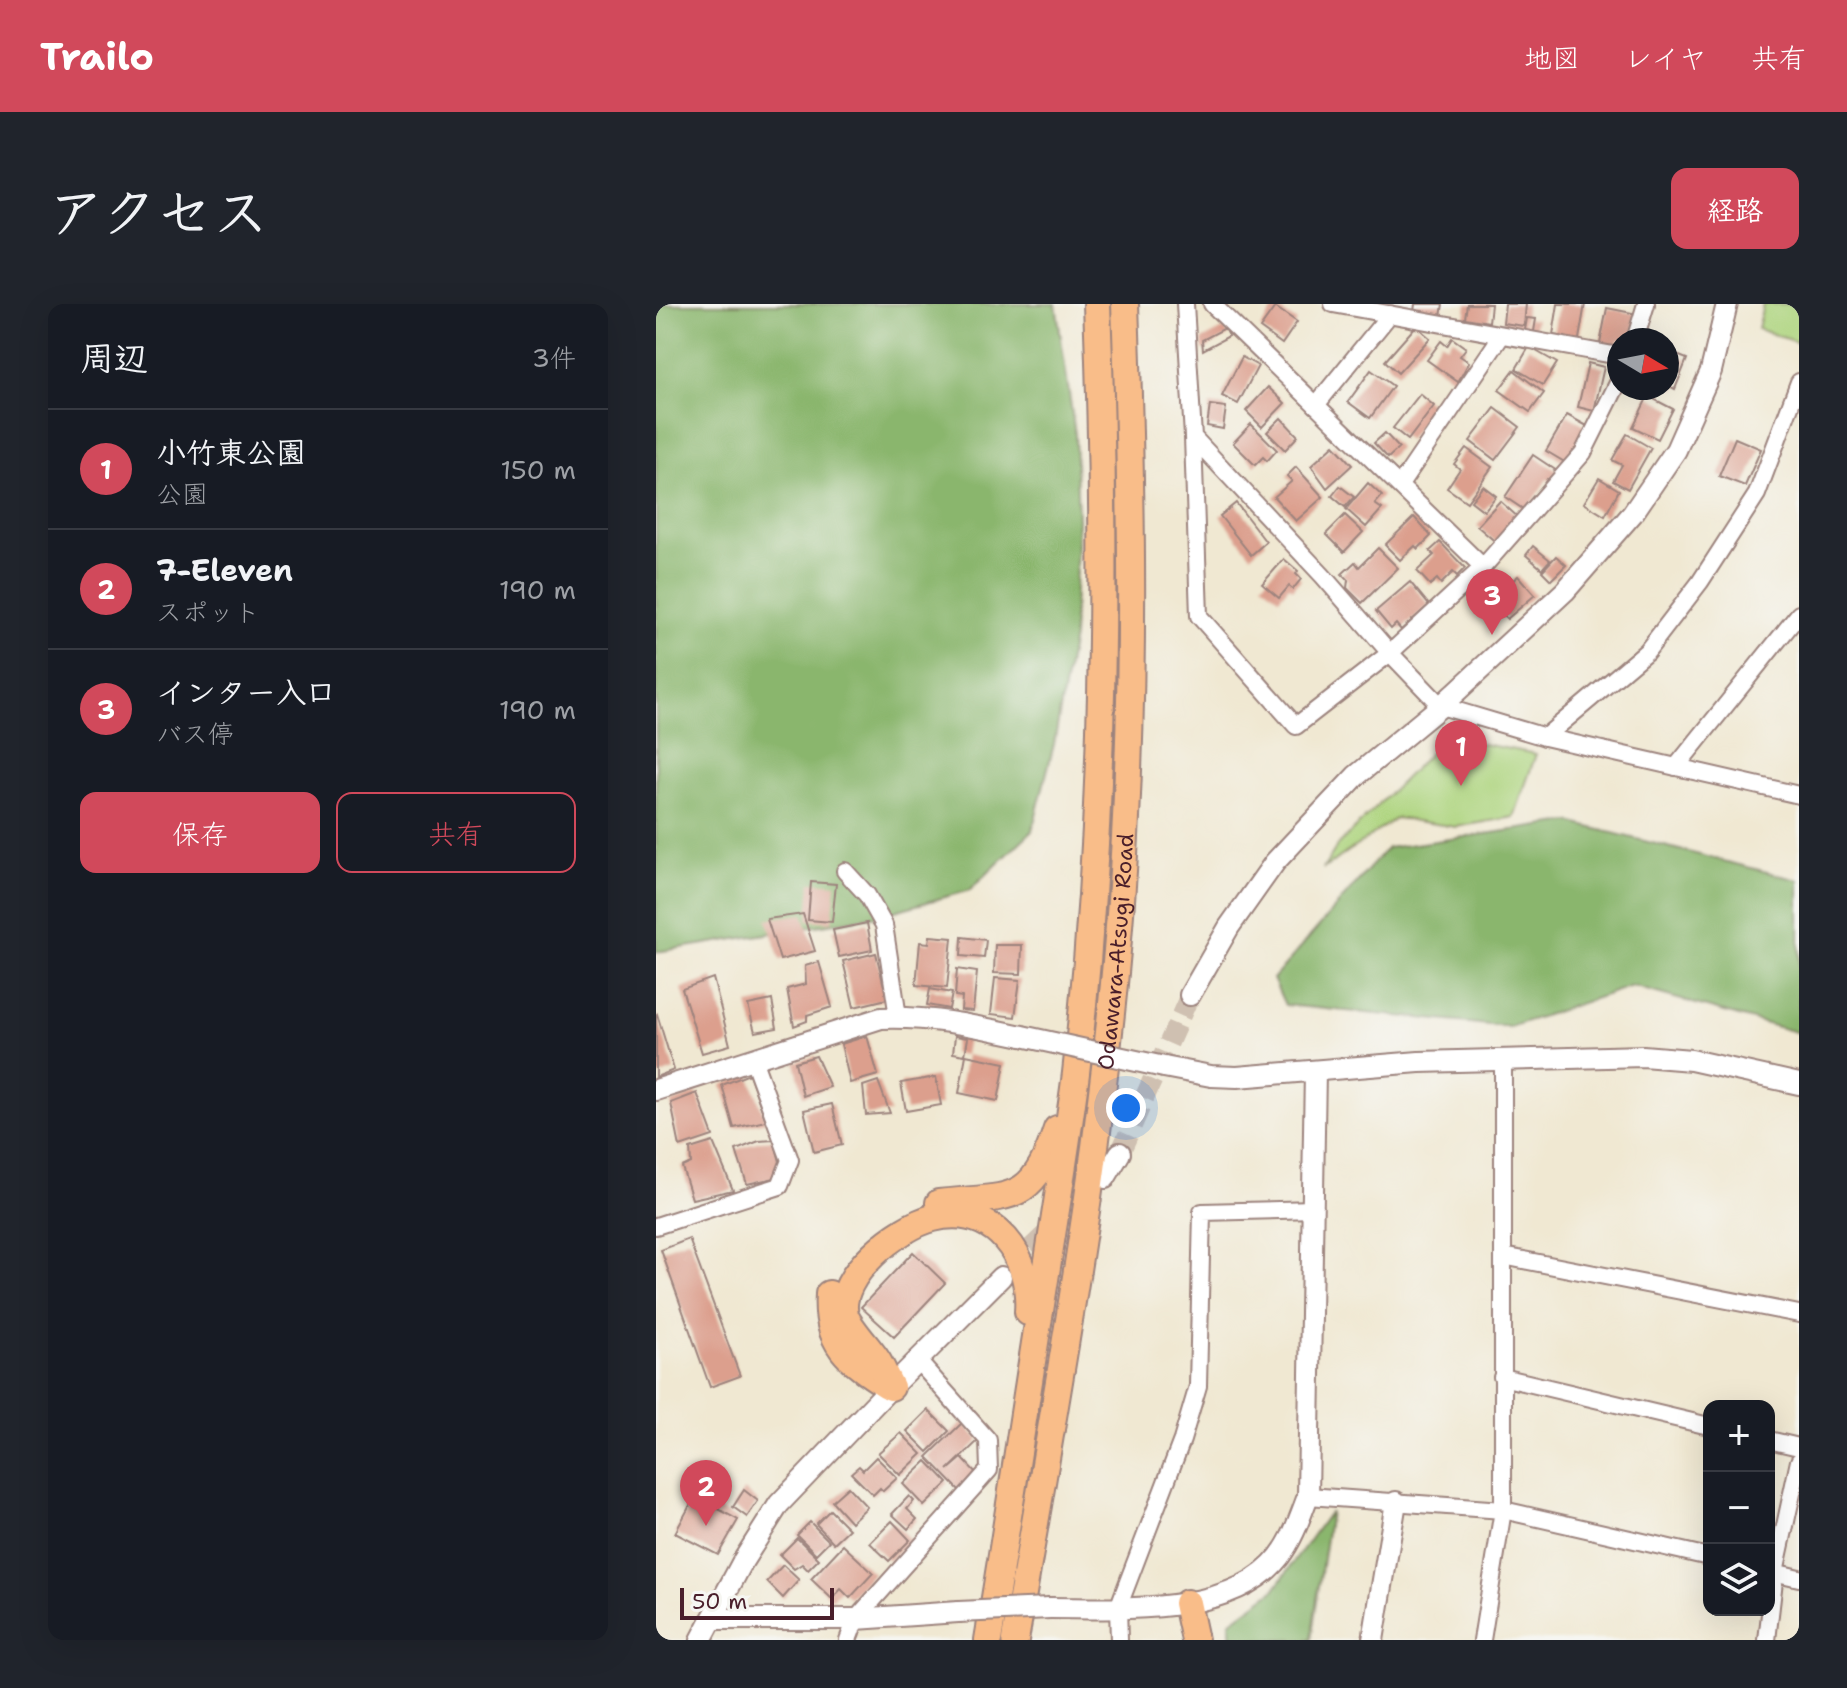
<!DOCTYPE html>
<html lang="ja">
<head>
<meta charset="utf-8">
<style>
  body { margin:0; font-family:"Shantell Sans","Klee One",sans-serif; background:#20242c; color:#f1f3f6 }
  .controls { position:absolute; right:24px; bottom:24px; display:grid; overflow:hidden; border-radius:16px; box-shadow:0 8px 32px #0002 }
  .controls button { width:72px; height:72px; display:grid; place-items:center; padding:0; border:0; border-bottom:2px solid #363941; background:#171b24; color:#f1f3f6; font:40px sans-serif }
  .compass { position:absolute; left:951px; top:24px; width:72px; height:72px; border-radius:50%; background:#171b24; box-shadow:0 8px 32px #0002; rotate:100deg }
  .scale { position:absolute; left:24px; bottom:20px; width:154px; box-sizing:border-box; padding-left:8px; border:4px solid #4a1f2b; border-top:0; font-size:22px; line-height:28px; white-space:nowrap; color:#4a1f2b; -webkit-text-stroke:6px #f6f6f2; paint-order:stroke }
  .you { position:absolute; left:470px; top:804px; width:28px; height:28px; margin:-20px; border:6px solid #fff; border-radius:50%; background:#1a73e8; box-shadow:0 0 0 12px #1a73e833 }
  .badge { display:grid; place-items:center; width:52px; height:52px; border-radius:50%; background:#d1495b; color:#fff; font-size:26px; font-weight:700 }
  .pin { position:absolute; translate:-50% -66px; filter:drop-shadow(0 2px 4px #0008) }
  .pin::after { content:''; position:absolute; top:42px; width:28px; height:24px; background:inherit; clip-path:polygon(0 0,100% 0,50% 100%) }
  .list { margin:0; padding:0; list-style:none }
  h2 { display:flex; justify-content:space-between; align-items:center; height:104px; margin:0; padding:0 32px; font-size:34px }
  h2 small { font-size:26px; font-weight:400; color:#9ea1a6 }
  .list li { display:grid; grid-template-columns:52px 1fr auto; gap:24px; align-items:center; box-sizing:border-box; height:120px; padding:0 32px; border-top:2px solid #363941 }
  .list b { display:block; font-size:30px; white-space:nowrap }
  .list p { margin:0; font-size:26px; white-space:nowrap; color:#9ea1a6 }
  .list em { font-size:26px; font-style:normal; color:#9ea1a6 }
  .actions { display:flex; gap:16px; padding:24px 32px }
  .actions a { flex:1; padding:18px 0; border:2px solid #d1495b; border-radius:16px; text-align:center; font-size:28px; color:#d1495b }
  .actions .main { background:#d1495b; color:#fff }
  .icon { flex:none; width:44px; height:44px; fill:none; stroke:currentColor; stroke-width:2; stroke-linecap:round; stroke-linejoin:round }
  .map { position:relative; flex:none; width:1143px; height:1336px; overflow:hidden; border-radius:16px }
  header { display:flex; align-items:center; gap:48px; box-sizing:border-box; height:112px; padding:0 40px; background:#d1495b; color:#fff }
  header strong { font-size:38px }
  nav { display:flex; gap:44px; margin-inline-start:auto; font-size:28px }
  .intro { display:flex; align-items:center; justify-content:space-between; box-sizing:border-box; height:192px; padding:0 48px }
  h1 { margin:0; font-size:56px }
  .button { padding:20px 36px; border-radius:16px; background:#d1495b; color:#fff; font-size:28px; font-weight:700 }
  main { display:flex; gap:48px; padding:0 48px }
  aside { flex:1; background:#171b24; border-radius:16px; box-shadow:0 8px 32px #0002 }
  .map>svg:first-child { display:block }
  .green { fill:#add47e; stroke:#7c7a54; stroke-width:2 }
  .forest { fill:#8ab66d; stroke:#6a6a4c; stroke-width:2 }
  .building { fill:#dc9f8d }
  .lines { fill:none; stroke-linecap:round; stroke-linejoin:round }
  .tertiary-tunnel { stroke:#cfc0b1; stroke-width:20; stroke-dasharray:20 10; stroke-linecap:butt }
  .minor-casing { stroke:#9d847e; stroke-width:20 }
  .tertiary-casing { stroke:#9d847e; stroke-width:24 }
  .trunk-casing { stroke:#9d847e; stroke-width:30 }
  .minor { stroke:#fff; stroke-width:16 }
  .tertiary { stroke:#fff; stroke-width:20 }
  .trunk { stroke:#f9bd89; stroke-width:26 }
  .tertiary-bridge-casing { stroke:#9d847e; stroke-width:24; stroke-linecap:butt }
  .tertiary-bridge { stroke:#fff; stroke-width:20 }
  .labels { text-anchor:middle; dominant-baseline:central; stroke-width:7; stroke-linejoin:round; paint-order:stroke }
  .street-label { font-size:22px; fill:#4a1f2b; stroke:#f6f6f2 }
</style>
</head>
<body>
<header>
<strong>Trailo</strong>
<nav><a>地図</a><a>レイヤ</a><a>共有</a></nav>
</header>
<div class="intro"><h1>アクセス</h1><a class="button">経路</a></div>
<main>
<aside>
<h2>周辺<small>3件</small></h2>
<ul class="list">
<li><span class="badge">1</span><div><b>小竹東公園</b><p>公園</p></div><em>150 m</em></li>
<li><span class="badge">2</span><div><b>7-Eleven</b><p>スポット</p></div><em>190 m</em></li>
<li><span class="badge">3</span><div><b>インター入口</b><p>バス停</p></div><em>190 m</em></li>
</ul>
<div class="actions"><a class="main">保存</a><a>共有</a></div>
</aside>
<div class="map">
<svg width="1143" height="1336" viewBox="0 0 1143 1336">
  <rect width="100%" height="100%" fill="#f6f6f2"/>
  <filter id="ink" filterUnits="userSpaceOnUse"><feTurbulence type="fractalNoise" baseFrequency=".0125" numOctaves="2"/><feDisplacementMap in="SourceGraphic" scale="16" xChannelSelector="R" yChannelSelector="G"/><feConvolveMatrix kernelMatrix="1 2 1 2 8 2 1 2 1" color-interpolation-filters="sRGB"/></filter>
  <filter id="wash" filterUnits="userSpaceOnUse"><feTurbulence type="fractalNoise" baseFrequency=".006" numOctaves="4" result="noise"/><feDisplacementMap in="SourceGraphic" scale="32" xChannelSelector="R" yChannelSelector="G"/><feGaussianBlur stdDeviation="1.8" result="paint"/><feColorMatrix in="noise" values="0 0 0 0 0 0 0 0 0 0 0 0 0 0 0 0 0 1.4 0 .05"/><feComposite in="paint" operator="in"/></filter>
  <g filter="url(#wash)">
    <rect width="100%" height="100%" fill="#f0e8d2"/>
    <g class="green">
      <polygon points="1107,0 1143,0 1143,39 1102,25"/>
      <polygon points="790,433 880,450 858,513 800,523 740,514 667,565 681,542"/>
    </g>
    <g class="forest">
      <polygon points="0,0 400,0 419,130 422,216 417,333 398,440 376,527 314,586 221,612 0,648"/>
      <polygon points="913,518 1143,576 1143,729 976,682 854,723 629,701 617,675 731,544"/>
      <polygon points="674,1207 655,1336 576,1336 574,1318 618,1286"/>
    </g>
    <g id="blocks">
      <g class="building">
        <polygon points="759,0 787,0 785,13 758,8"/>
        <polygon points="811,0 835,0 833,18 809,14"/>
        <polygon points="849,0 870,0 868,22 847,19"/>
        <polygon points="902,0 929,0 922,41 908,39 909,33 897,31"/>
        <polygon points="619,3 641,18 626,40 604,24"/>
        <polygon points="951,4 981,10 976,36 963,36 959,48 943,45"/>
        <polygon points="871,14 880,15 877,34 868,32"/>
        <polygon points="760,22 774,34 742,69 729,57"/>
        <polygon points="569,24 573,32 547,46 546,36"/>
        <polygon points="796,34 810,44 804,52 813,58 802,78 771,56 785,37 791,42"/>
        <polygon points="873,43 901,59 887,81 860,65"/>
        <polygon points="1011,47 1031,55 1019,85 1011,81"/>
        <polygon points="586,53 602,62 582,100 566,92"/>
        <polygon points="932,59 948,63 938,107 922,103"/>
        <polygon points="715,66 737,82 714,114 692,98"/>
        <polygon points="858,66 888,89 874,108 843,86"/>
        <polygon points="612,83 629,99 606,123 590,107"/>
        <polygon points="764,90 778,102 752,136 737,124"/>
        <polygon points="992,92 1017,105 1002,135 977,123"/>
        <polygon points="554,101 570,103 567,125 551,122"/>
        <polygon points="839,104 864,123 839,156 814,137"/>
        <polygon points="911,111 933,123 912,160 890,147"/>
        <polygon points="625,114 642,132 629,146 611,128"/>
        <polygon points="595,120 621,146 611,157 607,153 599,161 577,139"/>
        <polygon points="729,129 743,144 732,154 718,139"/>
        <polygon points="971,130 995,144 972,185 957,177 966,161 956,156"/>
        <polygon points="1079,134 1105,145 1089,182 1063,172"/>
        <polygon points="678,141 696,161 671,184 655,162"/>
        <polygon points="810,144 836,163 811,198 791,184 804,165 798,160"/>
        <polygon points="877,151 901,167 895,177 891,175 870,207 849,193"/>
        <polygon points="640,163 667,193 640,217 618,193 636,177 631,172"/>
        <polygon points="943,174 963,186 949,212 928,199"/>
        <polygon points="712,179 726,192 719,200 726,205 710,223 690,205"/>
        <polygon points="684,182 698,193 689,203 676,192"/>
        <polygon points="827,182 840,192 828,207 815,197"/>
        <polygon points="844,197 864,215 842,240 821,222"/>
        <polygon points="580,199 610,238 595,251 564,212"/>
        <polygon points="689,211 707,228 688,248 670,230"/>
        <polygon points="758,213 775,232 762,245 759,242 744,256 729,241"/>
        <polygon points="784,238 809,264 801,272 797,268 785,280 781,275 774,281 761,267 778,251 774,247"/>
        <polygon points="877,242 894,256 886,265 870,251"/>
        <polygon points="722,244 742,264 706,299 691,284 692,276 686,270 699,258 703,263"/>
        <polygon points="900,252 910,261 895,276 886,267"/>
        <polygon points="628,255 642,267 640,270 645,275 637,285 633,282 623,294 606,280"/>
        <polygon points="862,272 879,291 851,315 834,296"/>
        <polygon points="754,278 773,301 745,326 740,320 735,325 720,307"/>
        <polygon points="155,578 180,580 176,618 152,616"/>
        <polygon points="147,610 159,647 124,656 111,615"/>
        <polygon points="211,619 216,646 183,653 177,626"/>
        <polygon points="274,632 296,634 291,684 260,681 264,638 273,639"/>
        <polygon points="306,633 330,636 328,654 305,652"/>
        <polygon points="339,641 366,641 365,670 338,669"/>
        <polygon points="220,649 231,695 198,703 187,657"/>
        <polygon points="163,658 176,703 151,711 151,717 138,722 131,685 150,680 149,662"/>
        <polygon points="301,665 321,668 317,707 305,706 306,693 299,692"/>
        <polygon points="57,674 74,741 46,749 26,685"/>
        <polygon points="339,674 364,676 359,713 335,710"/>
        <polygon points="274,685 296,689 293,705 271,701"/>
        <polygon points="116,696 121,724 99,728 92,701"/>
        <polygon points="1,710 18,766 0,773 0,711"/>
        <polygon points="211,732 222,771 194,779 185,740"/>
        <polygon points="299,732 312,734 309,751 297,749"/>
        <polygon points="310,751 349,759 342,797 303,789"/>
        <polygon points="160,752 174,783 147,792 139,758"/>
        <polygon points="93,770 110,817 78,824 66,781"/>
        <polygon points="280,773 285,801 250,807 245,779"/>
        <polygon points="222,777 234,809 210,811 207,782"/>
        <polygon points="41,789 57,832 24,843 15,799"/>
        <polygon points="176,800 186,841 158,848 148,806"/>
        <polygon points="118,836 128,872 91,880 80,846 103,837"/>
        <polygon points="57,838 77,886 36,895 26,863 35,859 34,845"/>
        <polygon points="33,935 84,1072 54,1083 5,946"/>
        <polygon points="257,948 289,979 238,1033 205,1003"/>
        <polygon points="272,1106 293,1127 272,1148 251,1127"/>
        <polygon points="307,1118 323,1136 292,1166 306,1154 323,1172 306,1189 271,1153"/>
        <polygon points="245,1129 266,1150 244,1171 222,1149"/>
        <polygon points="220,1153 241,1174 227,1187 224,1184 217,1191 195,1169 203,1162 207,1166"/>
        <polygon points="271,1157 292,1179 268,1202 247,1180"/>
        <polygon points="192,1183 211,1203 195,1218 176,1197"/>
        <polygon points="88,1186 102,1197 91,1213 77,1203"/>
        <polygon points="39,1192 82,1216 62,1251 19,1229"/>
        <polygon points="253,1192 258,1197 251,1205 261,1215 252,1225 236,1210"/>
        <polygon points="174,1206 193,1225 178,1239 160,1220"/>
        <polygon points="236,1217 254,1236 233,1257 214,1239"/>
        <polygon points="154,1218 173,1237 160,1250 141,1231"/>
        <polygon points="141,1234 163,1255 152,1266 146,1260 138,1265 124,1251"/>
        <polygon points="187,1241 217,1269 194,1294 185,1285 176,1295 155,1275"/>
        <polygon points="127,1261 143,1276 127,1294 111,1278"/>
      </g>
    </g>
  </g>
  <g filter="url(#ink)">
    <use href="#blocks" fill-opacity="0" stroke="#9d847e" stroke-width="2"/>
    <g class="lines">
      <g class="tertiary-tunnel">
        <polyline points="464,849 534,691"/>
        <polyline points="353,965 437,885"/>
      </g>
      <g class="minor-casing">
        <g id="minor">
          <polyline points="529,0 537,133 543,312 640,422 734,349 667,272 537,133"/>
          <polyline points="556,0 827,263"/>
          <polyline points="677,0 963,52"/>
          <polyline points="979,36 990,0"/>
          <polyline points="963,77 927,149 827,263 734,349 785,402 889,433 1143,491"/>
          <polyline points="660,101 734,10"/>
          <polyline points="744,181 846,31"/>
          <polyline points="889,433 991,347 1044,278 1101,190 1143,78"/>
          <polyline points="1020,463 1143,310"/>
          <polyline points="189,567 211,591 228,621 242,713"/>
          <polyline points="0,922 124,882 134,856 97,755"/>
          <polyline points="847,952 1143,1010"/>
          <polyline points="846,1073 1053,1122"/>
          <polyline points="1113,1136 1143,1143"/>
          <polyline points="652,1192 847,1206 1053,1253"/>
          <polyline points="1113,1267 1143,1274"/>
          <polyline points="192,1336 200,1315 333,1166 332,1136 261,1056"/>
          <polyline points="463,1336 462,1304 526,1136 542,1082 546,908 658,905"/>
          <polyline points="826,1336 847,1206 847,756"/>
          <polyline points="1111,1336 1119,1268 1143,1157"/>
        </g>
      </g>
      <g class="tertiary-casing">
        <g id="tertiary">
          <polyline points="534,691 573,623 619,558 700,472 785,402 909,287 977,209 1020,146 1055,67 1071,0"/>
          <polyline points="508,763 555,772 581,773 763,758 987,752 1035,756 1143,780"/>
          <path d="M0,786l225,-72c49,-2 94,8 141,18"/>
          <polyline points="449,874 464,849"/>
          <path d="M394,1304c68,0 182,9 229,-51 14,-18 21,-40 29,-61l7,-425"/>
          <polyline points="56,1315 200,1315 302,1308"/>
          <polyline points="45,1336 87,1257 123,1200 235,1083 345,973"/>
          <polyline points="717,1336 740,1198"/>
        </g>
      </g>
      <g class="trunk-casing">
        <g id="trunk">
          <path d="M283,899c70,-8 93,4 118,-74"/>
          <path d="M173,990c-4,49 20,67 58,91"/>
          <path d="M235,1083c-5,-9 -9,-19 -14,-27 -8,-12 -28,-33 -32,-45 -10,-39 55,-89 88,-97 62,-15 99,39 95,94"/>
          <polyline points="531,1299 539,1336"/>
          <path d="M332,1336c20,-118 37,-236 56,-354 11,-71 23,-142 32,-213 29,-255 31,-513 21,-769"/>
          <path id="s1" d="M359,1336c43,-255 92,-510 108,-769 12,-189 9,-378 2,-567"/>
        </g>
      </g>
      <use href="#minor" class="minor"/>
      <use href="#tertiary" class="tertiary"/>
      <use href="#trunk" class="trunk"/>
      <g class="tertiary-bridge-casing">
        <g id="tertiary-bridge">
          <polyline points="366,732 508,763"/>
          <polyline points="302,1308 394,1304"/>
        </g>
      </g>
      <use href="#tertiary-bridge" class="tertiary-bridge"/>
    </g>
  </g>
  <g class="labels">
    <g class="street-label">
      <text stroke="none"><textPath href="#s1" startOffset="696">Odawara-Atsugi Road</textPath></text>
    </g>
  </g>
</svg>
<div class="controls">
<button>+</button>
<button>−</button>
<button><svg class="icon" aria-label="layers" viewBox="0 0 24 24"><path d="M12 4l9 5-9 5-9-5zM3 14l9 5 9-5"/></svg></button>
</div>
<svg class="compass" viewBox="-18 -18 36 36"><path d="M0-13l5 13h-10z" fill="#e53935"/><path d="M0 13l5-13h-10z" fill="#9ea1a6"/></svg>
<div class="scale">50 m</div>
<div class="you"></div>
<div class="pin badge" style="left:805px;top:482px">1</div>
<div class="pin badge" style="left:50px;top:1222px">2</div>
<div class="pin badge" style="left:836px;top:331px">3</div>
</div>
</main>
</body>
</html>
